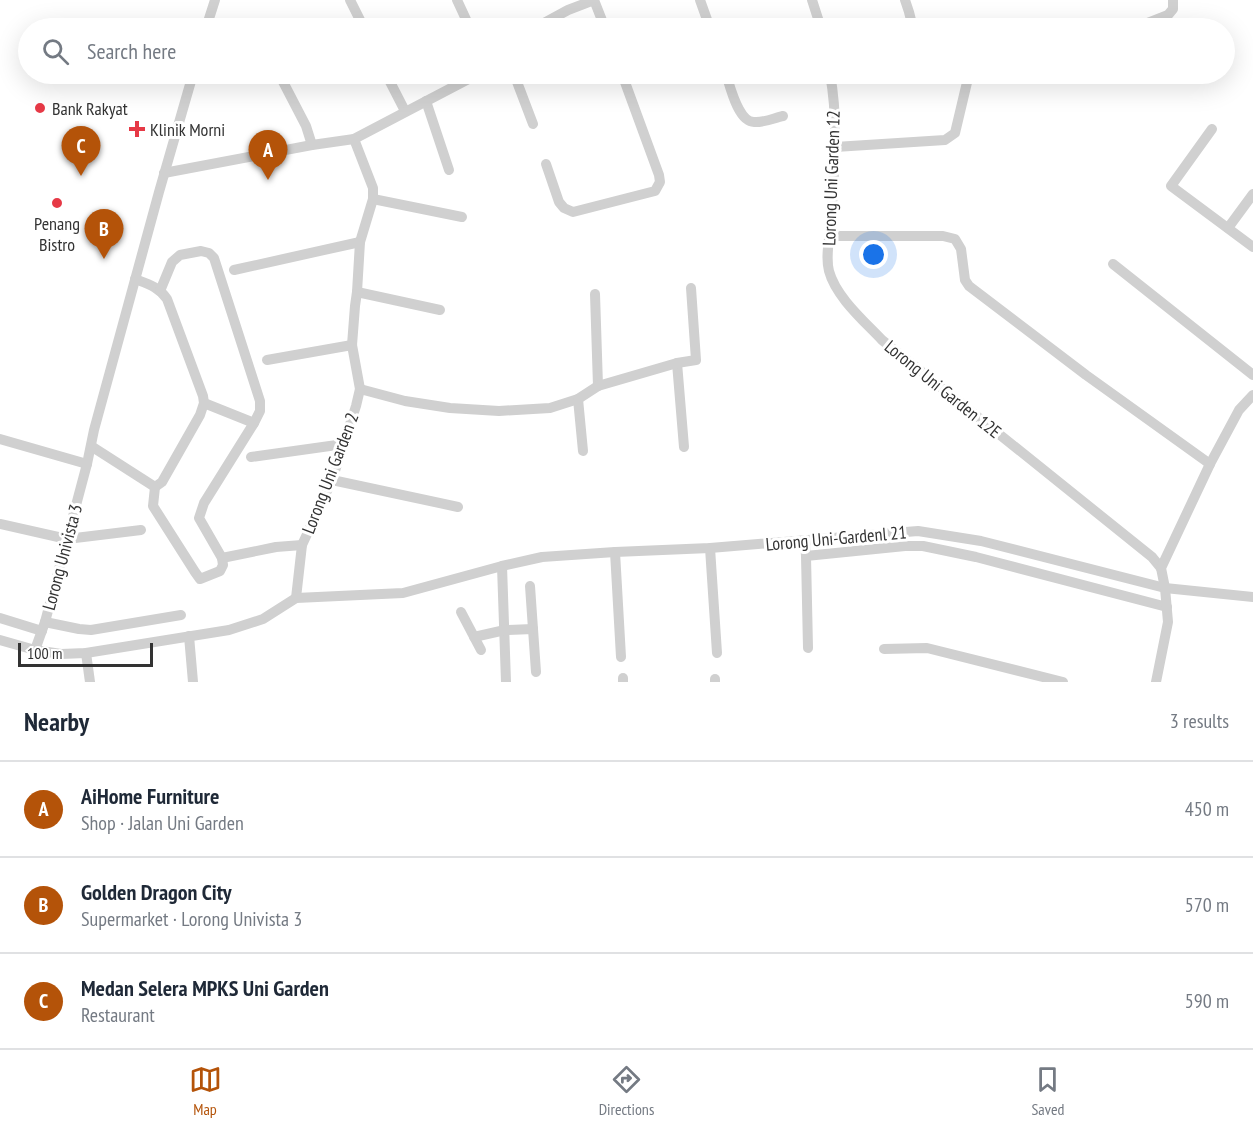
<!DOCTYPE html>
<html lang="en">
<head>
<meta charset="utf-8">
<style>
  body { margin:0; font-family:"PT Sans Narrow",sans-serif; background:#f2f2f3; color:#1f2937 }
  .scale { position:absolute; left:18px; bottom:15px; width:135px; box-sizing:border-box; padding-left:6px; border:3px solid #333; border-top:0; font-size:16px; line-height:21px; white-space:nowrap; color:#333; -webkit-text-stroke:4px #fff; paint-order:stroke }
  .you { position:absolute; left:874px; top:255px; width:21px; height:21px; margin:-15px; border:4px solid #fff; border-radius:50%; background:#1a73e8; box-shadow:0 0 0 9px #1a73e833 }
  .badge { display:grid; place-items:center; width:39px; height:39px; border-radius:50%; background:#b45309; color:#fff; font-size:20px; font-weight:700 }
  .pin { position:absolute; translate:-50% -50px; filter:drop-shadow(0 2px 3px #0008) }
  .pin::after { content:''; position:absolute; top:32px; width:21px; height:18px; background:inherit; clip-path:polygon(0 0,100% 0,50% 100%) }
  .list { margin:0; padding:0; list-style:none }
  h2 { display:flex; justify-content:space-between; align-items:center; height:78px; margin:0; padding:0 24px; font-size:26px }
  h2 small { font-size:20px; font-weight:400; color:#747a83 }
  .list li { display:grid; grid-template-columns:39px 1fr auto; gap:18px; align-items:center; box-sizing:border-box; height:96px; padding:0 24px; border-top:2px solid #e0e1e3 }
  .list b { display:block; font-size:22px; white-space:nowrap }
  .list p { margin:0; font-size:20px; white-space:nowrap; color:#747a83 }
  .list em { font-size:20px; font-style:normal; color:#747a83 }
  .icon { flex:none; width:33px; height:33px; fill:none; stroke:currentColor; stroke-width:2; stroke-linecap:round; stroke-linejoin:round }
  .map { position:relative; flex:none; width:1253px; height:682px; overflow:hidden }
  .search { position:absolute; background:#fff; box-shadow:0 6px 24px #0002; left:18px; right:18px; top:18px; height:66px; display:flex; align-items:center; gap:15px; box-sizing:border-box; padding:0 21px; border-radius:33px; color:#747a83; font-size:22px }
  .sheet { height:366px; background:#fff }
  nav { display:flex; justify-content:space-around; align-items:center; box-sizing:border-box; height:84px; border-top:2px solid #e0e1e3; background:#fff; font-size:16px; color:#747a83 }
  nav a { display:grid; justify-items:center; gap:3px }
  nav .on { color:#b45309 }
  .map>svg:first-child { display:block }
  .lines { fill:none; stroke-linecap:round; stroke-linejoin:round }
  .minor { stroke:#d0d0d0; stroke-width:10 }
  .poi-dot { fill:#e63946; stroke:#fff; stroke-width:2 }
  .labels { text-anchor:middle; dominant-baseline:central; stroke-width:6; stroke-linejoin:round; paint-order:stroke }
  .poi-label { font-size:18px; fill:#333; stroke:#fff; text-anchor:start }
  .street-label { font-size:18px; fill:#333; stroke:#fff }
</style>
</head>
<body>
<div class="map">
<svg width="1253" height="682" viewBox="0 0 1253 682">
  <rect width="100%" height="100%" fill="#fff"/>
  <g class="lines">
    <g class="minor">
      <polyline points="350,0 364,28"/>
      <polyline points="457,0 470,28"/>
      <polyline points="594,0 605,28"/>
      <polyline points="700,0 710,28"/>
      <polyline points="812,0 821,28"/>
      <polyline points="905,0 909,12 913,28"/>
      <polyline points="206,28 215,0"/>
      <polyline points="233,28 234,28"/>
      <polyline points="535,28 568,10 594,0"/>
      <polyline points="1135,28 1168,15 1173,9 1173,0"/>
      <polyline points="279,74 306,126 312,145"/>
      <polyline points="386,74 405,111"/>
      <polyline points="514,74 533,124"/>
      <path d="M726,74c4,12 12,48 28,48 9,1 20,-4 29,-6"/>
      <path d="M830,74c9,48 4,98 1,147 -1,15 -6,35 -2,50 7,26 35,50 53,69l270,217 9,11"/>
      <polyline points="426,101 449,170"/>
      <polyline points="1212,129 1171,186 1253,247"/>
      <polyline points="835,147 945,140 955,133 969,74"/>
      <polyline points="546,164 559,202 564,208 573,212 655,191 660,182 659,175 622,74"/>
      <polyline points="164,173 312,145 354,139 478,74"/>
      <polyline points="373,199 462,217"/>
      <polyline points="1228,228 1253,194"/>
      <polyline points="830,236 943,236 955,239 961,249 965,280 969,286 1086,375 1210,464"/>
      <polyline points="1113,264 1253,375"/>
      <polyline points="234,270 360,242"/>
      <polyline points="357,292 440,310"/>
      <polyline points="595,294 598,386"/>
      <polyline points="267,360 352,345"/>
      <polyline points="677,363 684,447"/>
      <polyline points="360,389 405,401 450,408 499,411 550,408 578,399 598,386 677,363 696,360 691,288"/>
      <polyline points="578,399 583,451"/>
      <polyline points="204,403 254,423"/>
      <polyline points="0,439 87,464"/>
      <path d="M91,446l64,41 7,-5 38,-67 4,-12 -1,-7 -36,-97c-8,-12 -19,-15 -32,-20"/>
      <polyline points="251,457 344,444"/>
      <polyline points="332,480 458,507"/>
      <polyline points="155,487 153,506 195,572 200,579 220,571 223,565 222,558 199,518 204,503 254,423 260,411 260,401 214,258 209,253 201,251 180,255 172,262 160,291"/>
      <polyline points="0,524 67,539 141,530"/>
      <polyline points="805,540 806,556 808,648"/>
      <polyline points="710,548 717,653"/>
      <polyline points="615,552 621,657"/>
      <polyline points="806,556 905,546 923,546 976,557 1167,607"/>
      <polyline points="222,558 276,547 302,545"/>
      <polyline points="502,566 506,682"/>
      <polyline points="530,586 536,672"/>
      <polyline points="296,598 302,545 332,480 356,406 360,389 352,345 355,306 357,292 360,242 373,199 373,188 354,139"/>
      <polyline points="461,612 481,650"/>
      <polyline points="0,618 42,631"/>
      <polyline points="45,622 79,629 91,630 181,615"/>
      <polyline points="189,636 193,682"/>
      <polyline points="474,637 505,630 533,629"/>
      <polyline points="0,640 35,650 61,654 86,653 229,630 263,619 296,598 403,593 502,566 542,557 615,552 710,548 918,531 981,541 1165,588 1253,597"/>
      <polyline points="884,649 927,648 1063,682"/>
      <polyline points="35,650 45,622 67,539 87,464 94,430 159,192 193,74"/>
      <polyline points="86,653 90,682"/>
      <polyline points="623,682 623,678"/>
      <polyline points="715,682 715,679"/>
      <polyline points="1156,682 1168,622 1165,588 1161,568 1210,464 1239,410 1253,395"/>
    </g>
  </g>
  <g class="poi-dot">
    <circle cx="40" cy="108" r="6"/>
    <path d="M134 120h6v6h6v6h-6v6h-6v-6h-6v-6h6z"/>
    <circle cx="57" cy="203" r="6"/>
  </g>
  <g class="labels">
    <g class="poi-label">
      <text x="52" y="108">Bank Rakyat</text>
      <text x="150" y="129">Klinik Morni</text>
      <text x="57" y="223" text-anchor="middle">Penang<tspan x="57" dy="21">Bistro</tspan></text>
    </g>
    <g class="street-label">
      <text transform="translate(831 178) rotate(-88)">Lorong Uni Garden 12</text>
      <text transform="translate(943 389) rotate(39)">Lorong Uni Garden 12E</text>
      <text transform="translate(330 473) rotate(-69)">Lorong Uni Garden 2</text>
      <text transform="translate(836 538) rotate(-5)">Lorong Uni-Gardenl 21</text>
      <text transform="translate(62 557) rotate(-75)">Lorong Univista 3</text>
    </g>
  </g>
</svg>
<div class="scale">100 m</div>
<div class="you"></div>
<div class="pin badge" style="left:268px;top:180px">A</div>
<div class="pin badge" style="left:104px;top:259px">B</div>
<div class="pin badge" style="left:81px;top:176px">C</div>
<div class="search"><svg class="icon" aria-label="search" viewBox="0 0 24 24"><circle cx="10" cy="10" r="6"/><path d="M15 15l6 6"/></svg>Search here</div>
</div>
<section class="sheet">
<h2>Nearby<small>3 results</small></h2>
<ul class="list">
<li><span class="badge">A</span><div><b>AiHome Furniture</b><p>Shop · Jalan Uni Garden</p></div><em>450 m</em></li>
<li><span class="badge">B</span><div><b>Golden Dragon City</b><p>Supermarket · Lorong Univista 3</p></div><em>570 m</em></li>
<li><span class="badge">C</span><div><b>Medan Selera MPKS Uni Garden</b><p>Restaurant</p></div><em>590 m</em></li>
</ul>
</section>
<nav>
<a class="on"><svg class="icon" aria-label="map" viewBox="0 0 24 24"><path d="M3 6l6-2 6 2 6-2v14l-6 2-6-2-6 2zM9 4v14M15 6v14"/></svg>Map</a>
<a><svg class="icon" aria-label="directions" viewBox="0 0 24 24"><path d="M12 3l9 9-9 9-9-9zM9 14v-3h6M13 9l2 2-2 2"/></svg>Directions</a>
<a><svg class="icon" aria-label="saved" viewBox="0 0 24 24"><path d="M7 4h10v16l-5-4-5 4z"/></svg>Saved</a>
</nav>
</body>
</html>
